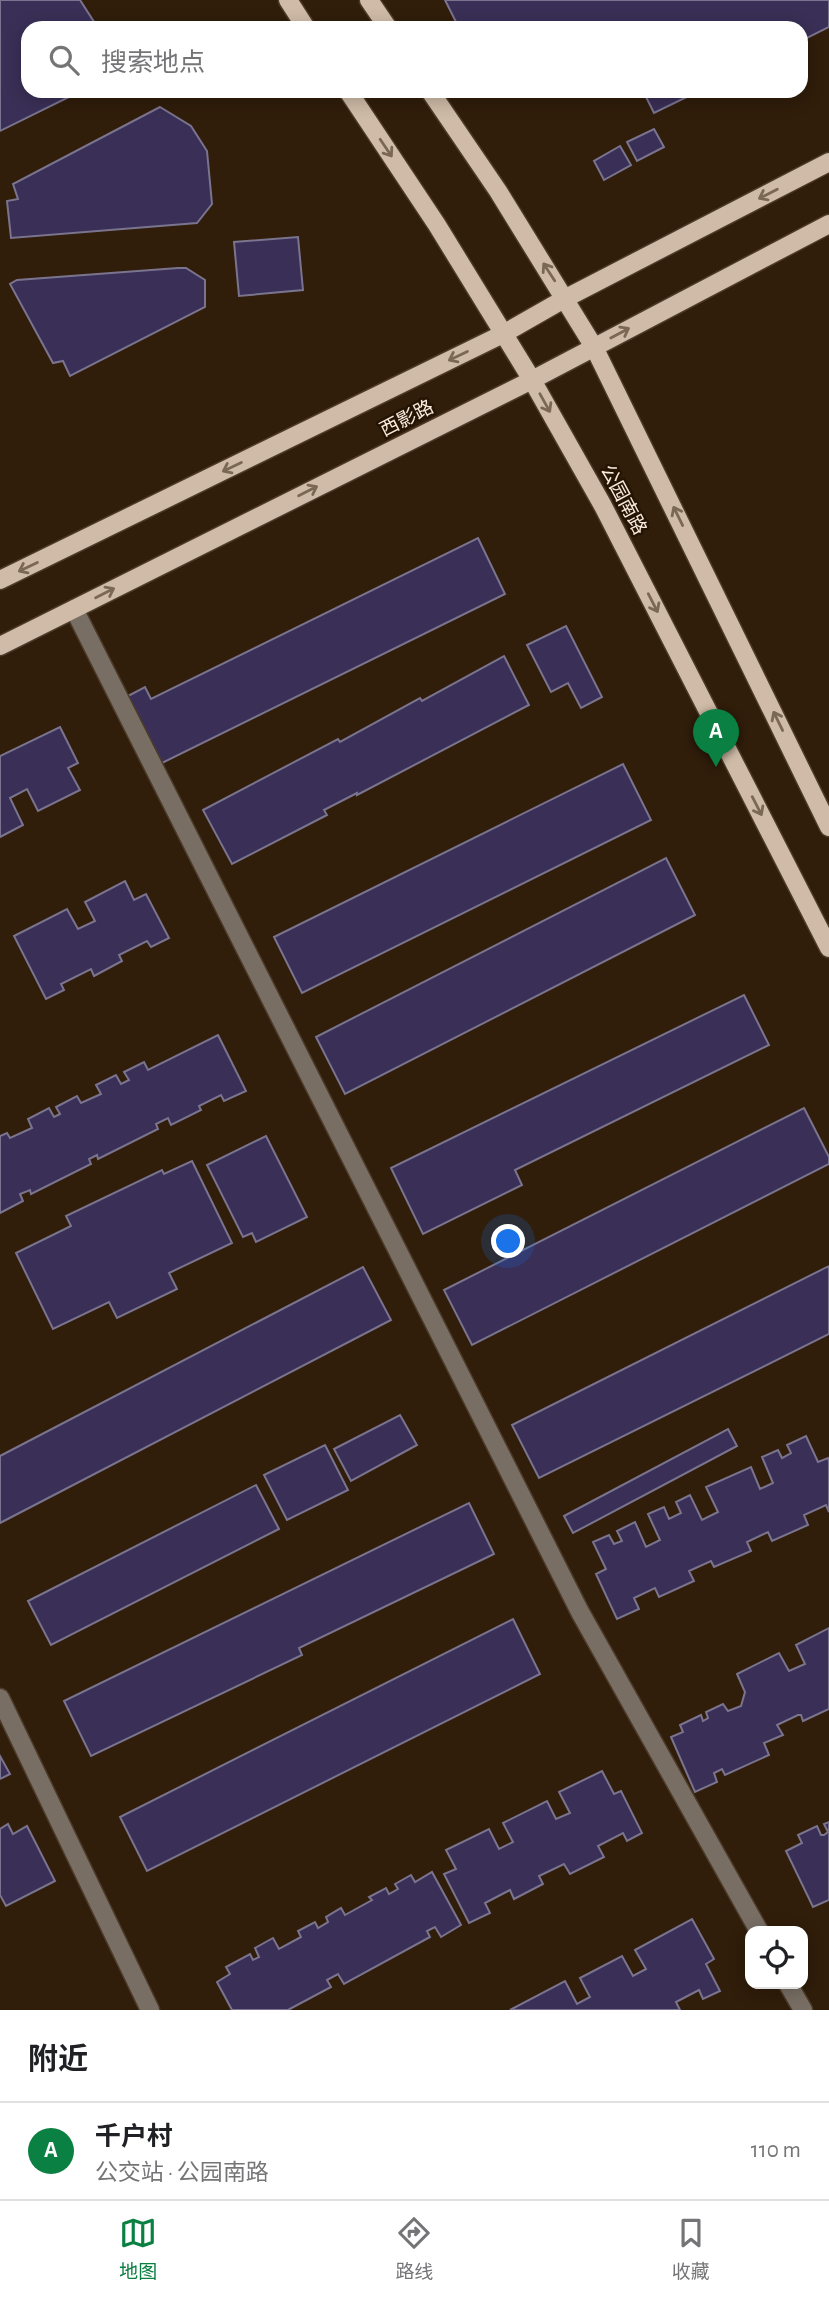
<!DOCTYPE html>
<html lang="zh">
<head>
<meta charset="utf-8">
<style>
  body { margin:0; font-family:"Alegreya Sans","Noto Sans SC",sans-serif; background:#f2f2f2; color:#202124 }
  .controls { position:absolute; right:21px; bottom:21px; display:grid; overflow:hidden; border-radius:14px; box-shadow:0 4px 18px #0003 }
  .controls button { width:63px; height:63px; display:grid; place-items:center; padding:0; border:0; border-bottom:2px solid #e0e0e0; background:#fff; color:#202124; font:35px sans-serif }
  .you { position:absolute; left:509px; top:1242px; width:24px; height:24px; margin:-18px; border:5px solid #fff; border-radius:50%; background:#1a73e8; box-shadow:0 0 0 10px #1a73e833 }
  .badge { display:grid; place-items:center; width:46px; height:46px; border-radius:50%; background:#0b8043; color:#fff; font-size:23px; font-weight:700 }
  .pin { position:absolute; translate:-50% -58px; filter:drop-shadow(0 2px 4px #0008) }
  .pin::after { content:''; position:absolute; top:37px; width:24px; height:21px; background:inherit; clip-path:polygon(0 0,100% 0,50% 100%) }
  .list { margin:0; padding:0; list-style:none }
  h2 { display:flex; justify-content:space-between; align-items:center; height:91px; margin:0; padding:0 28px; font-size:30px }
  h2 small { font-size:23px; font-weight:400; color:#757577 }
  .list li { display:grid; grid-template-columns:46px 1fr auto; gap:21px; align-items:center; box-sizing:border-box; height:98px; padding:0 28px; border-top:2px solid #e0e0e0 }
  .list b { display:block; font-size:26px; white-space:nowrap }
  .list p { margin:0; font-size:23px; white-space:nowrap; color:#757577 }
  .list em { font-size:23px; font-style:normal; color:#757577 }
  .icon { flex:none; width:38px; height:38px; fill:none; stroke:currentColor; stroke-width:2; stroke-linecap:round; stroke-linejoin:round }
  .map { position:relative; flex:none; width:829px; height:2010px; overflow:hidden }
  .search { position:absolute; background:#fff; box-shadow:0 4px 18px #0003; left:21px; right:21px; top:21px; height:77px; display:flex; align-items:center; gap:18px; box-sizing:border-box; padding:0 24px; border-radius:21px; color:#757577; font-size:26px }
  .sheet { height:189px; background:#fff }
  nav { display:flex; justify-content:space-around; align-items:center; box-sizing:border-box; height:98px; border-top:2px solid #e0e0e0; background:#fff; font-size:19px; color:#757577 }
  nav a { display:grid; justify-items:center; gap:4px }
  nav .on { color:#0b8043 }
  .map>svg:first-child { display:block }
  .building { fill:#3a2f56; stroke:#7a748f; stroke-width:2 }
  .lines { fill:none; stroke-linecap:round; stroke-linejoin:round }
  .minor-casing { stroke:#4c3a28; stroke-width:21 }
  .major-casing { stroke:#4c3a28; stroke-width:21 }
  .minor { stroke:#786e64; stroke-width:18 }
  .major { stroke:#cfbba7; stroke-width:18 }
  .oneway { stroke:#7a6855 }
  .labels { text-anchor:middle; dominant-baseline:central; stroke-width:5; stroke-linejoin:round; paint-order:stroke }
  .street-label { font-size:19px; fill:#f7eade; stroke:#261403 }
</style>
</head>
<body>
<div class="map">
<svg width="829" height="2010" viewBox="0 0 829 2010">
  <rect width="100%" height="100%" fill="#301d0a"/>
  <g class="building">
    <polygon points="0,0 80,0 98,28 28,28 28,91 81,91 0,131"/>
    <polygon points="445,0 829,0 829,27 801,41 801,28 459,28"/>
    <polygon points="643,91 699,91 654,113"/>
    <polygon points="160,107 191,126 207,151 212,204 197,223 11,238 7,201 18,199 13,184"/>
    <polygon points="654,129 664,147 637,161 627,142"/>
    <polygon points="620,146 631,165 604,180 594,161"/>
    <polygon points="298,237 303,290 239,296 234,242"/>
    <polygon points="178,268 186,268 205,280 205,307 70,376 63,361 53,363 10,284 17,280"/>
    <polygon points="478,538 505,594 162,763 128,696 145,687 151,699"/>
    <polygon points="566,626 602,697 581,708 568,683 551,692 527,645"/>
    <polygon points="504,656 529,705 357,795 357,793 324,810 327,815 232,864 203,810 338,739 340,742 420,698 422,701"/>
    <polygon points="60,727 78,763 68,768 80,790 38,811 27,789 10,798 23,825 0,837 0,756"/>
    <polygon points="623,764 651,820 302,993 274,937"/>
    <polygon points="666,858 695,915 345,1094 316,1037"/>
    <polygon points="125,881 134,900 146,894 169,938 151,947 147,941 119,955 122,961 94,976 91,969 61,984 64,990 46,999 14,936 67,909 78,929 95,921 85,902"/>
    <polygon points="744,995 769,1045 515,1170 522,1185 423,1234 391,1168"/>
    <polygon points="218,1035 246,1091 224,1101 221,1095 199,1106 201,1110 171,1125 168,1118 156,1124 158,1129 98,1159 97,1155 89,1159 91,1164 31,1194 30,1190 20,1194 23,1201 0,1213 0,1136 7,1133 10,1138 32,1128 28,1119 49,1108 54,1117 60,1114 56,1107 77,1096 81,1103 101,1094 96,1085 116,1075 121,1084 129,1080 124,1072 144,1062 148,1070"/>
    <polygon points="804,1108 829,1157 829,1164 472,1345 444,1290"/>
    <polygon points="266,1136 307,1217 256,1242 252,1233 243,1237 207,1165"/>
    <polygon points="192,1161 232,1243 169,1273 177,1289 117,1318 109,1302 53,1329 16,1253 71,1226 66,1216 162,1170 164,1174"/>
    <polygon points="829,1266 829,1334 539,1478 512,1425"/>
    <polygon points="363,1267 391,1320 0,1523 0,1456"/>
    <polygon points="400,1415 417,1445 351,1481 334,1449"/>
    <polygon points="728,1429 737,1446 573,1533 564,1516"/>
    <polygon points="806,1436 818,1462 828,1458 829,1461 829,1512 826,1505 804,1515 808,1525 772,1541 768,1532 747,1542 751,1551 714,1567 711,1561 689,1571 694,1581 659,1597 655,1588 634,1598 639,1609 617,1619 596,1574 606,1569 593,1542 609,1535 614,1544 622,1541 617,1531 635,1522 646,1547 660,1540 648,1514 664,1507 669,1519 681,1513 676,1502 690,1495 702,1520 718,1512 706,1487 751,1467 760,1489 773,1483 762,1457 778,1450 782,1458 791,1453 787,1445"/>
    <polygon points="325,1445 348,1490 287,1520 264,1475"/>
    <polygon points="256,1485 279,1529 51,1645 28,1601"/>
    <polygon points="469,1503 494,1554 299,1648 302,1655 91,1756 64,1701"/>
    <polygon points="513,1619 540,1674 147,1871 120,1817"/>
    <polygon points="829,1628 829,1709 803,1721 801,1715 798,1715 777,1725 783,1735 764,1743 769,1755 725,1775 722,1769 714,1773 717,1782 695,1792 671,1737 683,1732 680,1725 701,1715 703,1721 708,1718 706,1712 723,1704 728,1711 741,1706 745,1692 737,1674 779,1653 789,1671 805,1664 796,1645"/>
    <polygon points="0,1756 10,1774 0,1779"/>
    <polygon points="602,1771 614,1794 621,1791 642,1833 627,1841 623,1833 598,1846 604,1857 570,1874 564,1864 539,1876 543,1884 514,1899 510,1890 485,1903 490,1913 469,1923 444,1874 456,1869 446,1850 489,1829 499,1849 513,1842 503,1823 547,1801 556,1819 570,1813 559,1792"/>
    <polygon points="829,1822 829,1900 813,1907 786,1851 802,1843 798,1835 817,1826 821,1835 824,1835 828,1832 824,1824"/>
    <polygon points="8,1824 13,1834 27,1826 55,1881 6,1906 0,1895 0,1829"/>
    <polygon points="432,1872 461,1925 441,1937 435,1927 427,1931 430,1937 344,1984 338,1974 327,1980 331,1987 288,2010 232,2010 217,1982 230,1974 226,1967 250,1954 253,1960 259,1957 255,1948 273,1938 279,1949 301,1937 298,1931 315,1922 318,1928 328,1922 326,1917 341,1908 345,1915 372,1900 369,1897 386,1888 389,1894 398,1889 395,1884 411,1875 415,1882"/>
    <polygon points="692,1919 714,1959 706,1964 720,1991 703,1999 699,1990 676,2002 680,2010 510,2010 565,1981 577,2004 590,1997 580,1978 622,1956 633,1976 646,1969 635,1950"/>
  </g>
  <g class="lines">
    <g class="minor-casing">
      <g id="minor">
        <polyline points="74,609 580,1612 759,1931"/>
        <polyline points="0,1698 150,2010"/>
        <polyline points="788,1984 803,2010"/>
      </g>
    </g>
    <g class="major-casing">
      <g id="major">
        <polyline points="288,0 306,28"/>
        <polyline points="369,0 388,28"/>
        <polyline points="348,91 437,225 532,380 603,506 829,948"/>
        <polyline points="430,91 498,191 594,347 829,827"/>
        <polyline points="0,580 503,334 566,298 829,162"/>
        <polyline points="0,646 532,380 829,224"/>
      </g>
    </g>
    <use href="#minor" class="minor"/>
    <use href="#major" class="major"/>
  </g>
  <defs><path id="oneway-shaft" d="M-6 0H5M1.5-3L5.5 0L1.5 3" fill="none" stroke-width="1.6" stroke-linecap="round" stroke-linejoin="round" transform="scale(1.75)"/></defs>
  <g class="oneway">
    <use href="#oneway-shaft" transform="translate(386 148) rotate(56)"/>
    <use href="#oneway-shaft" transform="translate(768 194) rotate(153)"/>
    <use href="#oneway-shaft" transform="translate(549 272) rotate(-123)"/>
    <use href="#oneway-shaft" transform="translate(620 333) rotate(-28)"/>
    <use href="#oneway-shaft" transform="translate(458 356) rotate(154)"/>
    <use href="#oneway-shaft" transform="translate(545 403) rotate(61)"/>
    <use href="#oneway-shaft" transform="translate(232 467) rotate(154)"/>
    <use href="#oneway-shaft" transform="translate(308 491) rotate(-27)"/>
    <use href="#oneway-shaft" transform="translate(678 516) rotate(-116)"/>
    <use href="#oneway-shaft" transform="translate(28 567) rotate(154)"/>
    <use href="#oneway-shaft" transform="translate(105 593) rotate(-27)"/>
    <use href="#oneway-shaft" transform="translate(653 603) rotate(63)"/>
    <use href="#oneway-shaft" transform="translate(778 721) rotate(-116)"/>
    <use href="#oneway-shaft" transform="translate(757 806) rotate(63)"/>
  </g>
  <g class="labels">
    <g class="street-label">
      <text transform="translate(407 419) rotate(-27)">西影路</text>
      <text transform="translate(623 500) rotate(62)">公园南路</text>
    </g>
  </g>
</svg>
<div class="controls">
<button><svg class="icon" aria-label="locate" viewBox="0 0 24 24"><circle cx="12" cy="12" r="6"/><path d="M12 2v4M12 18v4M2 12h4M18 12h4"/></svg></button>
</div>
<div class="you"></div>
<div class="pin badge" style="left:716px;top:767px">A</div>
<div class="search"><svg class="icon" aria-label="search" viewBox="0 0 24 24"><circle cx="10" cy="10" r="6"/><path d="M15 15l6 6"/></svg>搜索地点</div>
</div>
<section class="sheet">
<h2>附近<small></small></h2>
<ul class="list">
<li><span class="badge">A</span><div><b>千户村</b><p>公交站 · 公园南路</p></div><em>110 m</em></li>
</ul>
</section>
<nav>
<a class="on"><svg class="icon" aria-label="map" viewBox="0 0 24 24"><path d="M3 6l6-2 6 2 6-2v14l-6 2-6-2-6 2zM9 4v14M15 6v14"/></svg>地图</a>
<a><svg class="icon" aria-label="directions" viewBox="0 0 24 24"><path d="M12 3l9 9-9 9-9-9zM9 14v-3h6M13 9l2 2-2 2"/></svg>路线</a>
<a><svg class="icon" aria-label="saved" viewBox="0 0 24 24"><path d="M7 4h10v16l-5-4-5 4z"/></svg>收藏</a>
</nav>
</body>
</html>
